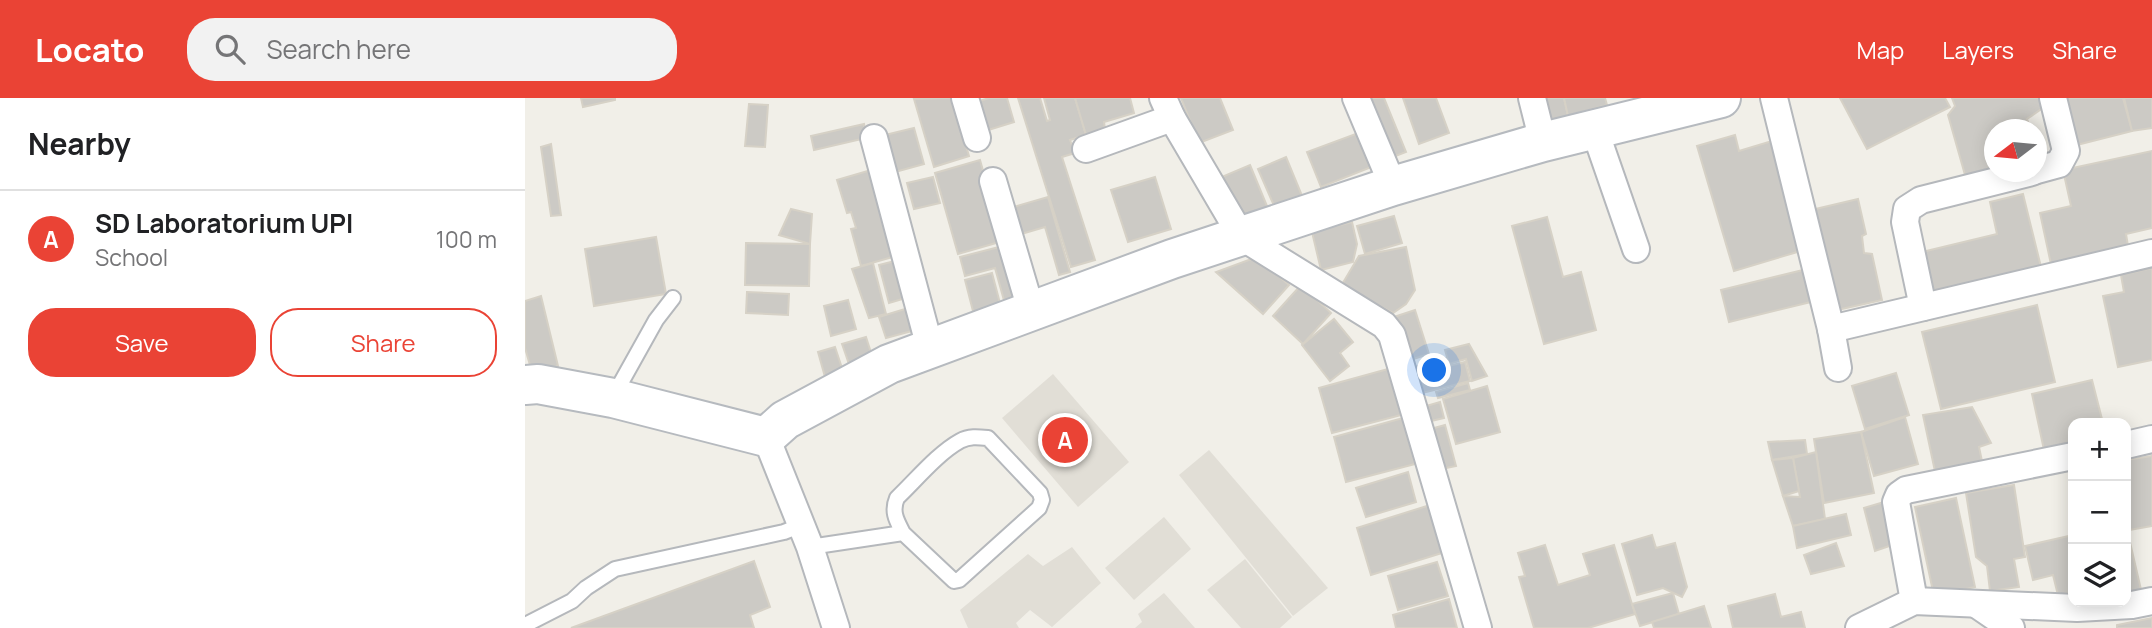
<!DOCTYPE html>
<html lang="en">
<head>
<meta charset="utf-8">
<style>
  body { margin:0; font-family:Manrope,sans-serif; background:#f2f2f2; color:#202124 }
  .controls { position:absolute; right:21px; bottom:21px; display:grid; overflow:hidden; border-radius:14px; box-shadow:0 4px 18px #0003 }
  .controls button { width:63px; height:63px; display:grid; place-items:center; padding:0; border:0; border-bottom:2px solid #e0e0e0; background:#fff; color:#202124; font:35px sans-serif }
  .compass { position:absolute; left:1459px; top:21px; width:63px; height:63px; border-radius:50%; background:#fff; box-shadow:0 4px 18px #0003; rotate:254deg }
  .you { position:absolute; left:910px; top:273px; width:24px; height:24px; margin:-18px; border:5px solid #fff; border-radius:50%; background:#1a73e8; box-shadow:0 0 0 10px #1a73e833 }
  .badge { display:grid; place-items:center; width:46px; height:46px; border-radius:50%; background:#ea4335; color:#fff; font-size:23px; font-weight:700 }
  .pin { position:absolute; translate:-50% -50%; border:4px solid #fff; box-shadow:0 2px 7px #0006 }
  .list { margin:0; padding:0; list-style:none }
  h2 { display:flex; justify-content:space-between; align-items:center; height:91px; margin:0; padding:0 28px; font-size:30px }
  h2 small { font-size:23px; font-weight:400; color:#757577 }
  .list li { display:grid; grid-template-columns:46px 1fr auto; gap:21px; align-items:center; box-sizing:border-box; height:98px; padding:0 28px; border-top:2px solid #e0e0e0 }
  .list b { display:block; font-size:26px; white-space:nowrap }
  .list p { margin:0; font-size:23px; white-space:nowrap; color:#757577 }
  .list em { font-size:23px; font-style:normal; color:#757577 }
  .actions { display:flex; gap:14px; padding:21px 28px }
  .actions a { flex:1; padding:16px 0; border:2px solid #ea4335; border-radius:28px; text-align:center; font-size:24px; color:#ea4335 }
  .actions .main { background:#ea4335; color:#fff }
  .icon { flex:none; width:38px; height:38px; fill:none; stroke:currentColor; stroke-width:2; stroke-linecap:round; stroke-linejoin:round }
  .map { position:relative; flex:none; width:1627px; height:530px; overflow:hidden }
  header { display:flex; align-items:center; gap:42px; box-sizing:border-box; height:98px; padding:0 35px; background:#ea4335; color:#fff }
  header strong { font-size:33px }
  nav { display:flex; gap:38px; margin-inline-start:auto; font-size:24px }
  .search { width:490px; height:63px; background:#f2f2f2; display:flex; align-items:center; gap:18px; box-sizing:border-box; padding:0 24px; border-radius:28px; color:#757577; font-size:26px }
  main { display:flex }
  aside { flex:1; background:#fff }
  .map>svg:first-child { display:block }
  .education { fill:#e1ded6 }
  .building { fill:#cccac5; stroke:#d6d1c6; stroke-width:2 }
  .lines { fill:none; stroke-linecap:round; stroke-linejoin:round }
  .lane-casing { stroke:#b5b8bc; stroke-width:18 }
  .street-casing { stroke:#b5b8bc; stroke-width:30 }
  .secondary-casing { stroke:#b6babf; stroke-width:42 }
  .lane { stroke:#fff; stroke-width:14 }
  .street { stroke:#fff; stroke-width:26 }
  .secondary { stroke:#fff; stroke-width:38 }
</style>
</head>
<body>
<header>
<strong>Locato</strong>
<div class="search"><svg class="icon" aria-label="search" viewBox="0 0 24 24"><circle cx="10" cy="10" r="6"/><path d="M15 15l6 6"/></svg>Search here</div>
<nav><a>Map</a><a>Layers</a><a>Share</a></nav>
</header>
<main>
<aside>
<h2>Nearby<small></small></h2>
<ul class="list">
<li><span class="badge">A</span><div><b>SD Laboratorium UPI</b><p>School</p></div><em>100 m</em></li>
</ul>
<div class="actions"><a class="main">Save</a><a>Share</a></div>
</aside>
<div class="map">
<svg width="1627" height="530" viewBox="0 0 1627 530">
  <rect width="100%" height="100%" fill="#f1efe8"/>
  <g class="education">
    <polygon points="528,276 604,364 553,409 477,320"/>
    <polygon points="684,352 803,490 768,518 654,377"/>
    <polygon points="639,419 666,451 609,502 580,470"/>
    <polygon points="547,449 576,485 527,529 505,512 491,525 494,530 443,530 435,512 503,456 518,468"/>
    <polygon points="720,461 767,519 755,530 716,530 682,492"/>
    <polygon points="639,495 670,530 610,530 617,524 613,516"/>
  </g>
  <g class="building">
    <polygon points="56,0 90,0 90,2 58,9"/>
    <polygon points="427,0 444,58 409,69 389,1"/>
    <polygon points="464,0 482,0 489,24 457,34 448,5"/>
    <polygon points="493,0 515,0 522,23 525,22 519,0 550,0 561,37 545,42 550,55 537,59 570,162 546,169"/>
    <polygon points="550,0 605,0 609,15 579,24 581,38 561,37"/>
    <polygon points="656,0 695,0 708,32 674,45"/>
    <polygon points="838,0 859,0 881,54 863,61"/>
    <polygon points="878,0 911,0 924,35 894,46"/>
    <polygon points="1014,0 1039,0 1043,18 1020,24"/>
    <polygon points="1039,0 1080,0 1082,7 1043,18"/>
    <polygon points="1315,0 1420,0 1425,9 1342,51"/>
    <polygon points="1427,0 1514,0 1518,10 1502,21 1506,32 1470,32 1470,74 1442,84 1423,17 1430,8"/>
    <polygon points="1532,0 1598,0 1607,33 1544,49"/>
    <polygon points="1599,0 1627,0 1627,30 1607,33"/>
    <polygon points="224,6 243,7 240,49 220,48"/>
    <polygon points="339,26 341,40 289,52 286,38"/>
    <polygon points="389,30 399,66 370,74 360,37"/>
    <polygon points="836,34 849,68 796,89 782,54"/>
    <polygon points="1210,37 1214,53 1247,43 1279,152 1209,173 1172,48"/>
    <polygon points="26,46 36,117 26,118 16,49"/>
    <polygon points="1627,53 1627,130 1601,136 1604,154 1527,171 1515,115 1546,108 1538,72"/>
    <polygon points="761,59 780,105 753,117 733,71"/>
    <polygon points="455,62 478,143 433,156 410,75"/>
    <polygon points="725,67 744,113 710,126 692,81"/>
    <polygon points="353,70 378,156 336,168 326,131 331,130 326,114 322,115 312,82"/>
    <polygon points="408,79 415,105 389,111 382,85"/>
    <polygon points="630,79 646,131 603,144 586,92"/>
    <polygon points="1498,96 1516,169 1407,195 1397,154 1472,136 1465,104"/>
    <polygon points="523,99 545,174 534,177 520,129 493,137 485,110"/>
    <polygon points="1333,101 1341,136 1337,138 1339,155 1347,156 1357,202 1312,212 1282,113"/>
    <polygon points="266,111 287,116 285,146 254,137"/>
    <polygon points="869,118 877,145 840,156 832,128"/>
    <polygon points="1022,119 1038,179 1056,174 1071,232 1019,246 987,128"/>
    <polygon points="827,124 832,146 828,164 796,172 787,134"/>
    <polygon points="131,139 141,196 69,208 60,151"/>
    <polygon points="221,145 285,146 284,188 220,187"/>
    <polygon points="478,148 500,200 480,206 470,170 440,178 435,159"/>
    <polygon points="881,149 890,192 881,206 868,215 816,188 834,158"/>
    <polygon points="732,159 764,187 738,216 691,174"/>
    <polygon points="374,162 384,199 364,205 354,167"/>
    <polygon points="348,165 361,216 344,220 327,171"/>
    <polygon points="1627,170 1627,262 1593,269 1578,198 1599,194 1596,177"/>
    <polygon points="1278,172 1286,204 1204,224 1196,192"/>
    <polygon points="467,175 476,209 449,217 440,182"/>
    <polygon points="776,187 806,215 778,246 748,218"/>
    <polygon points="222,194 264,196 263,217 221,215"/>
    <polygon points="16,198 33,268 7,274 0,250 0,203"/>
    <polygon points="323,202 331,231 306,238 299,208"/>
    <polygon points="393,207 398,230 361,240 354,219"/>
    <polygon points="1512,207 1530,284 1416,311 1397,234"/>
    <polygon points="890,212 904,256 882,263 869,219"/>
    <polygon points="809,221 828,244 815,255 824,268 805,283 777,247"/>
    <polygon points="341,239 349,264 326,272 317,246"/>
    <polygon points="944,246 962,278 947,283 941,261 924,266 920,252"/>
    <polygon points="310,249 318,273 300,279 293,254"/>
    <polygon points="921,260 923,268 940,264 945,283 897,295 890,269"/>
    <polygon points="863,271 876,317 807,335 794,290"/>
    <polygon points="1371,275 1384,317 1340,331 1327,288"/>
    <polygon points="1567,282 1578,325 1548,325 1548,345 1519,352 1507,296"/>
    <polygon points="943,285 945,292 913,300 911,294"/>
    <polygon points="962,288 975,334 931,346 918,301"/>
    <polygon points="915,304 919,320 902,324 898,309"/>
    <polygon points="1447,309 1466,345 1454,349 1458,368 1411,378 1398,317"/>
    <polygon points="1380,319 1393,366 1349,378 1336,334"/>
    <polygon points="878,320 890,366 821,384 809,339"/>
    <polygon points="920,327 931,368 916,371 902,332"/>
    <polygon points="1336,334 1349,395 1299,405 1289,341"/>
    <polygon points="1280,342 1282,356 1247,362 1243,344"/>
    <polygon points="1291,354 1300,421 1268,428 1258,398 1275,399 1268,360"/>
    <polygon points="1627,358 1627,428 1604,432 1601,416 1601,362"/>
    <polygon points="1268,360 1274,393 1258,398 1247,362"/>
    <polygon points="883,374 891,404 841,419 831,390"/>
    <polygon points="1489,387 1500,459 1489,461 1494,489 1465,493 1462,468 1451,459 1441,395"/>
    <polygon points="1431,400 1450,489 1409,498 1390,409"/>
    <polygon points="1359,404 1370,446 1350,453 1339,410"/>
    <polygon points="905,407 920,454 846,477 832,430"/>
    <polygon points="1321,416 1326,437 1272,450 1268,428"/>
    <polygon points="1601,427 1617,496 1601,496"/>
    <polygon points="1127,437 1131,450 1150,445 1162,489 1157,499 1138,490 1112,497 1097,446"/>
    <polygon points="1548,437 1548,494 1533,497 1528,477 1508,482 1500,448"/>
    <polygon points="1311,445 1319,468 1286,476 1279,457"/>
    <polygon points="1020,447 1033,487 1065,477 1058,456 1089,447 1110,516 1063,530 1009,530 994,479 1000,478 993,455"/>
    <polygon points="229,463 245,509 225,517 229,530 46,530"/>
    <polygon points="912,464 923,498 873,512 863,478"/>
    <polygon points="1148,495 1154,516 1115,528 1107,506"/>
    <polygon points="1250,496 1256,519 1276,514 1280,530 1208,530 1203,508"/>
    <polygon points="924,501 932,530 871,530 868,517"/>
    <polygon points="1179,508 1186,530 1129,530 1127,524"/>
    <polygon points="1627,520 1627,530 1592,530 1592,527"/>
  </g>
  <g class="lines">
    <g class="lane-casing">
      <g id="lane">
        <polyline points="88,299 131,222 148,200"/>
        <path d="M285,449l93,-14 51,48 5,-1 80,-72 3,-8 -2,-7 -52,-55c-10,-1 -19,-2 -28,3 -22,12 -45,40 -63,57 -6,14 0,23 6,35"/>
        <polyline points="0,527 47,503 61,490 90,471 259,434 277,427"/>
      </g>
    </g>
    <g class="street-casing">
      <g id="street">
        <polyline points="440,0 452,40"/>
        <polyline points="638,0 647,20 717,139 859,227 867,237 953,530"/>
        <polyline points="831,0 868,88"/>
        <polyline points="1007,0 1018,44"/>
        <polyline points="1249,0 1306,231 1313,270"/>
        <polyline points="1069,30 1111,151"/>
        <polyline points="349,40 405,250"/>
        <polyline points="561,51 647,20"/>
        <polyline points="1512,72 1534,66 1541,53 1528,0"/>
        <polyline points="468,83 506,212"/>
        <polyline points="1398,209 1380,124 1382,111 1396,102 1507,74"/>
        <polyline points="1306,231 1627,155"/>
        <polyline points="241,339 285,449 311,530"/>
        <polyline points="1601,347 1627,341"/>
        <polyline points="1389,503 1371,404 1374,397 1381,392 1548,358"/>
        <polyline points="1451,506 1486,530"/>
        <polyline points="1334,530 1389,503 1552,510 1607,507 1627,503"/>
      </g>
    </g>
    <g class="secondary-casing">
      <polyline id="secondary" points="0,287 13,286 88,300 241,339 260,322 364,266 647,161 868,88 1018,44 1196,0"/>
    </g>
    <use href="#lane" class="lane"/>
    <use href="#street" class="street"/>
    <use href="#secondary" class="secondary"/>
  </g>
</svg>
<div class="controls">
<button>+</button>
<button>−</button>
<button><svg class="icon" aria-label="layers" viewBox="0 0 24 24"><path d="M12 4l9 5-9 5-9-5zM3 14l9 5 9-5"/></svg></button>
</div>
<svg class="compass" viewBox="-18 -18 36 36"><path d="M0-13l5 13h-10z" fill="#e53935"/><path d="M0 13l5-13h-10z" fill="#757577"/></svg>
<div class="you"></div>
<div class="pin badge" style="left:540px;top:342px">A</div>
</div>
</main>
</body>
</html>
